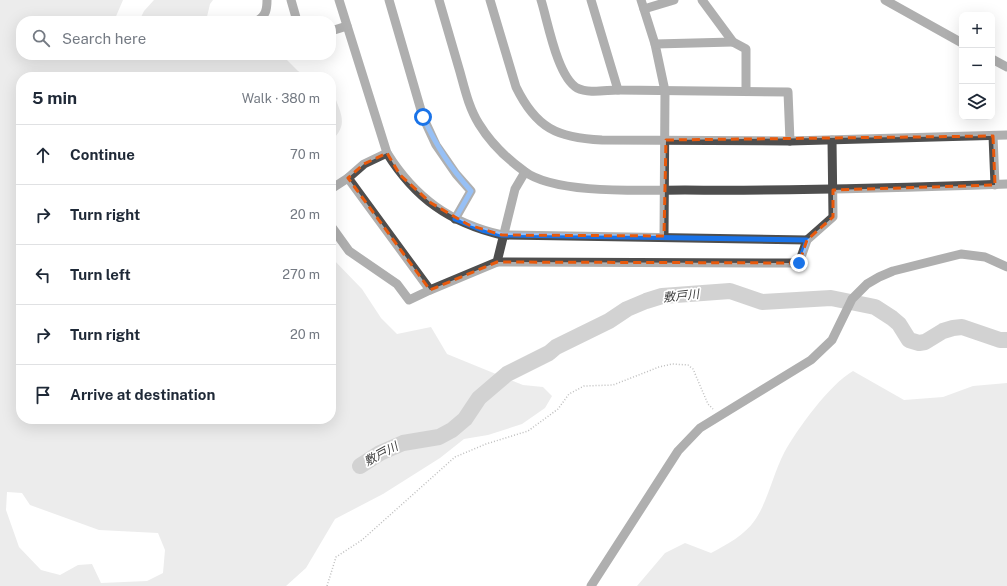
<!DOCTYPE html>
<html lang="en">
<head>
<meta charset="utf-8">
<style>
  body { margin:0; font-family:"Public Sans","Noto Sans JP",sans-serif; background:#f2f2f3; color:#1f2937 }
  .controls { position:absolute; right:12px; top:12px; display:grid; overflow:hidden; border-radius:8px; box-shadow:0 4px 16px #0002 }
  .controls button { width:36px; height:36px; display:grid; place-items:center; padding:0; border:0; border-bottom:1px solid #e0e1e3; background:#fff; color:#1f2937; font:20px sans-serif }
  .stop { position:absolute; width:12px; height:12px; margin:-9px; border:3px solid #1a73e8; border-radius:50%; background:#fff }
  .stop.end { background:#1a73e8; border-color:#fff; box-shadow:0 1px 4px #0008 }
  .list { margin:0; padding:0; list-style:none }
  h2 { display:flex; justify-content:space-between; align-items:center; height:52px; margin:0; padding:0 16px; font-size:17px }
  h2 small { font-size:13px; font-weight:400; color:#747a83 }
  .list li { display:grid; grid-template-columns:26px 1fr auto; gap:12px; align-items:center; box-sizing:border-box; height:60px; padding:0 16px; border-top:1px solid #e0e1e3 }
  .list b { display:block; font-size:15px; white-space:nowrap }
  .list em { font-size:13px; font-style:normal; color:#747a83 }
  .icon { flex:none; width:22px; height:22px; fill:none; stroke:currentColor; stroke-width:2; stroke-linecap:round; stroke-linejoin:round }
  .map { position:relative; flex:none; width:1007px; height:586px; overflow:hidden }
  .search { position:absolute; background:#fff; box-shadow:0 4px 16px #0002; left:16px; top:16px; width:320px; height:44px; display:flex; align-items:center; gap:10px; box-sizing:border-box; padding:0 14px; border-radius:16px; color:#747a83; font-size:15px }
  .panel { position:absolute; background:#fff; box-shadow:0 4px 16px #0002; left:16px; top:72px; width:320px; height:352px; border-radius:16px }
  .map>svg:first-child { display:block }
  .green { fill:#d5d5d5; fill-rule:evenodd }
  .lines { fill:none; stroke-linecap:round; stroke-linejoin:round }
  .river { stroke:#9c9c9c; stroke-width:16 }
  .path { stroke:#707070; stroke-width:1.5; stroke-dasharray:1 2; stroke-linecap:butt }
  .minor { stroke:#4e4e4e; stroke-width:9 }
  .route { stroke:#1a73e8; stroke-width:5 }
  .marked { fill:none; stroke:#e8590c; stroke-width:3; stroke-dasharray:8 5; stroke-linejoin:round }
  .labels { text-anchor:middle; dominant-baseline:central; stroke-width:3.5; stroke-linejoin:round; paint-order:stroke }
  .water-label { font-size:12px; font-style:italic; fill:#3d3d3d; stroke:#fff }
</style>
</head>
<body>
<div class="map">
<svg width="1007" height="586" viewBox="0 0 1007 586">
  <rect width="100%" height="100%" fill="#fff"/>
  <g class="green">
    <path d="M0,0h123l-9,21h-93v34h261l16,16 9,6h-286v342h310v-162l31,32 19,29 16,16 34,-7 16,27 76,31 20,2 9,9 -7,12 -23,16 -34,11 -24,4 -24,19 -57,36 -48,25 -29,49 -20,18h-286zM7,492l15,1 8,12 69,25 59,3 7,17 -2,23 -16,8 -46,2 -9,-19 -14,1 -18,10 -19,-5 -22,-23 -13,-37z"/>
    <polygon points="154,0 213,0 210,4 206,21 139,21 144,11"/>
    <path d="M331,93l3,2c7,19 15,30 -3,46z"/>
    <path d="M853,371l51,29 39,-3 30,-11 34,-3v203h-370l28,-33 20,-10 26,10c15,-8 34,-18 44,-33 12,-17 19,-48 29,-67 14,-25 45,-68 69,-82z"/>
  </g>
  <g class="lines">
    <polyline class="river" points="360,466 380,453 403,443 439,437 452,430 465,419 479,398 507,374 549,353 556,347 609,321 627,309 646,301 662,296 730,291 762,302 831,298 875,307 892,318 899,324 909,340 919,343 925,342 943,331 953,328 962,327 1000,340 1007,340"/>
    <polyline class="path" points="327,586 336,557 362,540 455,457 486,444 528,431 558,409 569,394 584,386 613,385 659,367 672,364 688,365 693,369 708,404 713,409"/>
    <g class="minor">
      <polyline points="291,0 297,21"/>
      <path d="M339,0l48,153c28,45 63,70 115,82l305,5"/>
      <polyline points="389,0 423,117 436,145 456,174 471,191 455,219"/>
      <path d="M439,0c7,24 14,48 21,72 5,18 9,36 19,52 11,18 27,34 45,47 31,24 121,19 161,19 108,1 215,-2 322,-6"/>
      <path d="M490,0l26,87c20,41 41,51 86,53l188,1 217,-6"/>
      <path d="M541,0c7,22 16,76 36,88 12,6 29,2 41,2"/>
      <polyline points="591,0 618,90 788,92 790,141"/>
      <polyline points="641,0 655,44 665,91 664,236"/>
      <polyline points="702,0 733,42 746,49 746,91"/>
      <polyline points="885,0 962,43"/>
      <polyline points="644,9 674,0"/>
      <path d="M257,21c9,-5 10,-12 10,-21"/>
      <polyline points="331,31 347,26"/>
      <polyline points="655,44 733,42"/>
      <polyline points="992,59 1007,67"/>
      <polyline points="993,136 995,185"/>
      <polyline points="387,153 364,164 348,178 430,290 497,262 515,189 525,172"/>
      <polyline points="331,189 348,178"/>
      <polyline points="331,226 349,251 397,284 409,300 430,290"/>
      <polyline points="497,262 799,263 807,240 833,217 832,140"/>
      <polyline points="591,586 678,451 700,428 811,360 832,340 852,299 867,284 879,277 893,271 961,254 985,257 1007,267"/>
    </g>
  </g>
  <g class="lines">
    <path class="route" d="M423,117c14,30 26,49 48,74l-16,28 27,11 20,5 305,5 -8,23"/>
  </g>
  <path d="M0 0H1007V586H0ZM993,136l2,49 -162,5v27l-26,23 -8,23 -302,-1 -67,28 -82,-112 16,-14 23,-11 13,22 31,28 38,22 33,10 162,1 2,-96z" fill="#fff" fill-opacity=".55" fill-rule="evenodd"/>
  <path class="marked" d="M993,136l2,49 -162,5v27l-26,23 -8,23 -302,-1 -67,28 -82,-112 16,-14 23,-11 13,22 31,28 38,22 33,10 162,1 2,-96z"/>
  <g class="labels">
    <g class="water-label">
      <text transform="translate(681 296) rotate(-6)">敷戸川</text>
      <text transform="translate(381 454) rotate(-28)">敷戸川</text>
    </g>
  </g>
</svg>
<div class="controls">
<button>+</button>
<button>−</button>
<button><svg class="icon" aria-label="layers" viewBox="0 0 24 24"><path d="M12 4l9 5-9 5-9-5zM3 14l9 5 9-5"/></svg></button>
</div>
<div class="stop" style="left:423px;top:117px"></div>
<div class="stop end" style="left:799px;top:263px"></div>
<div class="search"><svg class="icon" aria-label="search" viewBox="0 0 24 24"><circle cx="10" cy="10" r="6"/><path d="M15 15l6 6"/></svg>Search here</div>
<section class="panel">
<h2>5 min<small>Walk · 380 m</small></h2>
<ul class="list">
<li><svg class="icon" aria-label="ahead" viewBox="0 0 24 24"><path d="M12 20V5M6 11l6-6 6 6"/></svg><div><b>Continue</b></div><em>70 m</em></li>
<li><svg class="icon" aria-label="right" viewBox="0 0 24 24"><path d="M7 20v-9h11M14 6l5 5-5 5"/></svg><div><b>Turn right</b></div><em>20 m</em></li>
<li><svg class="icon" aria-label="left" viewBox="0 0 24 24"><path d="M17 20v-9H6M10 6l-5 5 5 5"/></svg><div><b>Turn left</b></div><em>270 m</em></li>
<li><svg class="icon" aria-label="right" viewBox="0 0 24 24"><path d="M7 20v-9h11M14 6l5 5-5 5"/></svg><div><b>Turn right</b></div><em>20 m</em></li>
<li><svg class="icon" aria-label="arrive" viewBox="0 0 24 24"><path d="M6 21V4h12l-3 4 3 4H6"/></svg><div><b>Arrive at destination</b></div></li>
</ul>
</section>
</div>
</body>
</html>
